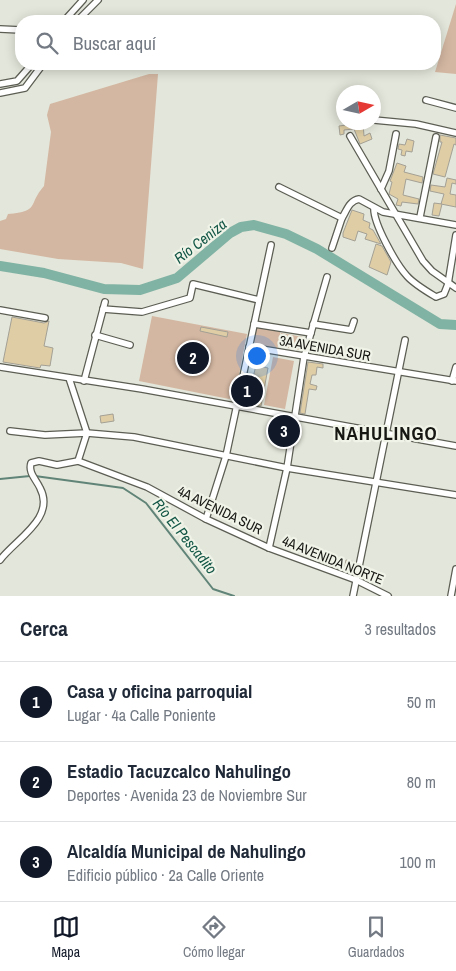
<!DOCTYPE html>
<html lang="es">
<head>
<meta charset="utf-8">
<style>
  body { margin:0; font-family:"Archivo Narrow",sans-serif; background:#f6f6f7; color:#1f2937 }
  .compass { position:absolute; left:336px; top:85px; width:45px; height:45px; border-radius:50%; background:#fff; box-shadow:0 2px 12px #0003; rotate:81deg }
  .you { position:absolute; left:256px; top:355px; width:18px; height:18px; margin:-12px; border:4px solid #fff; border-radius:50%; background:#1a73e8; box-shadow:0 0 0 8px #1a73e833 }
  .badge { display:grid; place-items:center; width:32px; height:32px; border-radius:50%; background:#111827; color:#fff; font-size:16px; font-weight:700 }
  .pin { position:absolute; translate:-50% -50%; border:2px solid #fff; box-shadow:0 1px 5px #0006 }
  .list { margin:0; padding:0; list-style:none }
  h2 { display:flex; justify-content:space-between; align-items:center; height:65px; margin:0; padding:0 20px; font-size:21px }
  h2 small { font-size:16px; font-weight:400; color:#747a83 }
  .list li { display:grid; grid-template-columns:32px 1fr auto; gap:15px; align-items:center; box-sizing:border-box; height:80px; padding:0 20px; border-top:1px solid #e0e1e3 }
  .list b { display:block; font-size:19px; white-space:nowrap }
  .list p { margin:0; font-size:16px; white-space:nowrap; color:#747a83 }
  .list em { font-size:16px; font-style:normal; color:#747a83 }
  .icon { flex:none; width:28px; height:28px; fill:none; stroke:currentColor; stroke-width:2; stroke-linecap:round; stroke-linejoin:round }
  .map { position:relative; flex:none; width:456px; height:596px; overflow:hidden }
  .search { position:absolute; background:#fff; box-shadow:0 2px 12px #0003; left:15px; right:15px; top:15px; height:55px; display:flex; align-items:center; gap:12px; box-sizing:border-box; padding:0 18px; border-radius:20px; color:#747a83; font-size:19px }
  .sheet { height:305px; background:#fff }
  nav { display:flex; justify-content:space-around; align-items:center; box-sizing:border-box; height:70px; border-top:1px solid #e0e1e3; background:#fff; font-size:14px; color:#747a83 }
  nav a { display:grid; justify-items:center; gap:2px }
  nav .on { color:#111827 }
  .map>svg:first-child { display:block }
  .green { fill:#d3b7a2 }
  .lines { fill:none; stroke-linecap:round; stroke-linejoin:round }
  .stream { stroke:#618478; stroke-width:2 }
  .river { stroke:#81b3a4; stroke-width:10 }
  .building { fill:#dfcea5; stroke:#a4a095 }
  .minor-casing { stroke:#5c5e54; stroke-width:8 }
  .minor { stroke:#fff; stroke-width:5.5 }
  .labels { text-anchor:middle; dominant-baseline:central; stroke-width:4.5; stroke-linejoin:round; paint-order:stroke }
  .street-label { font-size:14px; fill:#161713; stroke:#f0f3e7 }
  .water-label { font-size:15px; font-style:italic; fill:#125646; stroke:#f0f3e7 }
  .district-label { font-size:19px; font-weight:bold; letter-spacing:1px; fill:#161713; stroke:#f0f3e7 }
</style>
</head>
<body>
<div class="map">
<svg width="456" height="596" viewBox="0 0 456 596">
  <rect width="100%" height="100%" fill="#e3e6da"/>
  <g class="green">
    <polygon points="456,4 456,74 435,72"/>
    <path d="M149,74h9l-15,195 -22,-6 -63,-4 -58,-10v-28l6,-2 2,-5c33,-3 19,-9 36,-28l7,-54 -4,-17 3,-11z"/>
    <polygon points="152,316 247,334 235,395 229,399 139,381"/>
    <polygon points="256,325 281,329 277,350 256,345 254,341"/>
    <polygon points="281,333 303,337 300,350 279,346"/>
    <polygon points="273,357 294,361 285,409 264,405"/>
  </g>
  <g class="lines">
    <g class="stream">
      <polyline points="35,476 123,488 146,503 213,589 234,596"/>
      <polyline points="0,479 30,476"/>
    </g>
    <polyline class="river" points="0,266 44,273 104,289 140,290 177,278 230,233 241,227 254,225 286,234 317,249 440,324 456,325"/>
  </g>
  <g class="building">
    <polygon points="363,123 364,136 370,133 372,139 360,144 354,129 344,130 344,134 340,135 339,126"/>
    <polygon points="440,135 456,138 456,145 454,144 445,177 433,174 442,142 440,142"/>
    <polygon points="407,139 414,141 412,152 406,151 405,156 401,155 402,150 398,149 399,144 405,145"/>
    <polygon points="397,163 406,166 404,172 423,177 422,183 406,179 403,195 419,199 418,204 402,202 401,206 396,205 398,199 389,194 392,182 390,181"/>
    <polygon points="447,178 456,180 456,184 452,183 450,194 456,195 456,207 441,204 444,194 430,191 431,185 445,187"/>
    <polygon points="434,203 442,204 439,216 432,215"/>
    <polygon points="352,210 364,214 363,220 370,223 369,228 373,230 381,244 365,239 367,234 358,231 355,241 343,237 343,233"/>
    <polygon points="376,244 382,246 391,262 387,275 369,267"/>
    <polygon points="12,317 44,323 49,321 44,346 53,348 50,366 41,365 40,368 3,362"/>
    <polygon points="201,327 228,332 227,337 200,331"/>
    <polygon points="308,362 323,364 323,368 317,367 316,375 312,375 310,384 317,386 316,390 309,389 305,414 300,413"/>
    <polygon points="256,365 268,368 261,406 242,401 248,376 253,378"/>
    <polygon points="113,414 114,421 101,423 100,416"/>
    <polygon points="273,418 289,423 286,440 270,439"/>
    <polygon points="346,560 355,562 353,571 344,569"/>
  </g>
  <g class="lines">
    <g class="minor-casing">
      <g id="minor">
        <polyline points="64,21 83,0"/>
        <polyline points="77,21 98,0"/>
        <polyline points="0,29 21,30"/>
        <polyline points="0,84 17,81 32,64"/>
        <polyline points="0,93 25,88 43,64"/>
        <polyline points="426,100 456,108"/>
        <polyline points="374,120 416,124 456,133"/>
        <polyline points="350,136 423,261 432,271 456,288"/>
        <path d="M279,187l63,31c5,-8 7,-17 17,-19l24,13 73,13"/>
        <polyline points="381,189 389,171 396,134"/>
        <path d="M374,208c-1,15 22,56 33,68 7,8 19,15 29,21l8,-3 4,-10 8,-49"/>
        <polyline points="420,217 436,137"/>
        <polyline points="332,248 342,218"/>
        <polyline points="103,309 142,312 190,298 193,284 259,300"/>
        <polyline points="0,310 45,318"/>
        <polyline points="254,324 311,333"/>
        <polyline points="313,324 351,330 354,321"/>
        <polyline points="95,335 130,345"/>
        <polyline points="249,347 456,381"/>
        <polyline points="0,367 142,389 456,446"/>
        <polyline points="69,378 87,433"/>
        <polyline points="84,381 105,302"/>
        <polyline points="452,381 456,367"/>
        <polyline points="10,431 45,435 87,433 134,437 287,468 456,495"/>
        <polyline points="78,461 147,487 206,519 269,548 356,580 388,596"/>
        <polyline points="78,461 87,433"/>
        <polyline points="206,519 226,456 271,245"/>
        <polyline points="269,548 287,468 304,357 327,277"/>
        <path d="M0,560c16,-21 56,-42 40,-72 -4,-9 -12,-15 -9,-25l8,-2 18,4 21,-4"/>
        <polyline points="353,596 405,340"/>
        <polyline points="451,596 456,569"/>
      </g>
    </g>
    <use href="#minor" class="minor"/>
  </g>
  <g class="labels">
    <g class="street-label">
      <text transform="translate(325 348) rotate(10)">3A AVENIDA SUR</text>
      <text transform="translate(220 510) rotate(26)">4A AVENIDA SUR</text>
      <text transform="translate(333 560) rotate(22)">4A AVENIDA NORTE</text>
    </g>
    <g class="water-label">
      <text transform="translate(200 241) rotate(-38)">Río Ceniza</text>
      <text transform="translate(185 536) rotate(51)">Río El Pescadito</text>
    </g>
    <g class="district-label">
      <text x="386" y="433">NAHULINGO</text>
    </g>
  </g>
</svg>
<svg class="compass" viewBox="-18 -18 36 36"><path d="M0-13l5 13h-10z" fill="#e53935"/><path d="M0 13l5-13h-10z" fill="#747a83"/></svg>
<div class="you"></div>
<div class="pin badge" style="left:247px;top:391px">1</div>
<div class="pin badge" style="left:193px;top:358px">2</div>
<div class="pin badge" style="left:284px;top:431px">3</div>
<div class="search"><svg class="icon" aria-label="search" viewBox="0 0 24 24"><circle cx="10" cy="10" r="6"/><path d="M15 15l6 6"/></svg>Buscar aquí</div>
</div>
<section class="sheet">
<h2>Cerca<small>3 resultados</small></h2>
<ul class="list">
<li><span class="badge">1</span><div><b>Casa y oficina parroquial</b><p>Lugar · 4a Calle Poniente</p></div><em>50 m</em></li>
<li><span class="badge">2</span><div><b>Estadio Tacuzcalco Nahulingo</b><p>Deportes · Avenida 23 de Noviembre Sur</p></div><em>80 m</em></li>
<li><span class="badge">3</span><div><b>Alcaldía Municipal de Nahulingo</b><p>Edificio público · 2a Calle Oriente</p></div><em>100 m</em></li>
</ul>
</section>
<nav>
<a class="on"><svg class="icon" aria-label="map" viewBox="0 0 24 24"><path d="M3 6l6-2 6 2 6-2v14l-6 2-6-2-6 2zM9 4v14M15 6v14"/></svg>Mapa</a>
<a><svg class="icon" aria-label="directions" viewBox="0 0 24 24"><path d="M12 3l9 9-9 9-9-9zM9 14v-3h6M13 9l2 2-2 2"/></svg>Cómo llegar</a>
<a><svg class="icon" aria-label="saved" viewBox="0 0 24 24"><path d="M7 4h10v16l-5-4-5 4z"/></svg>Guardados</a>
</nav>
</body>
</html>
